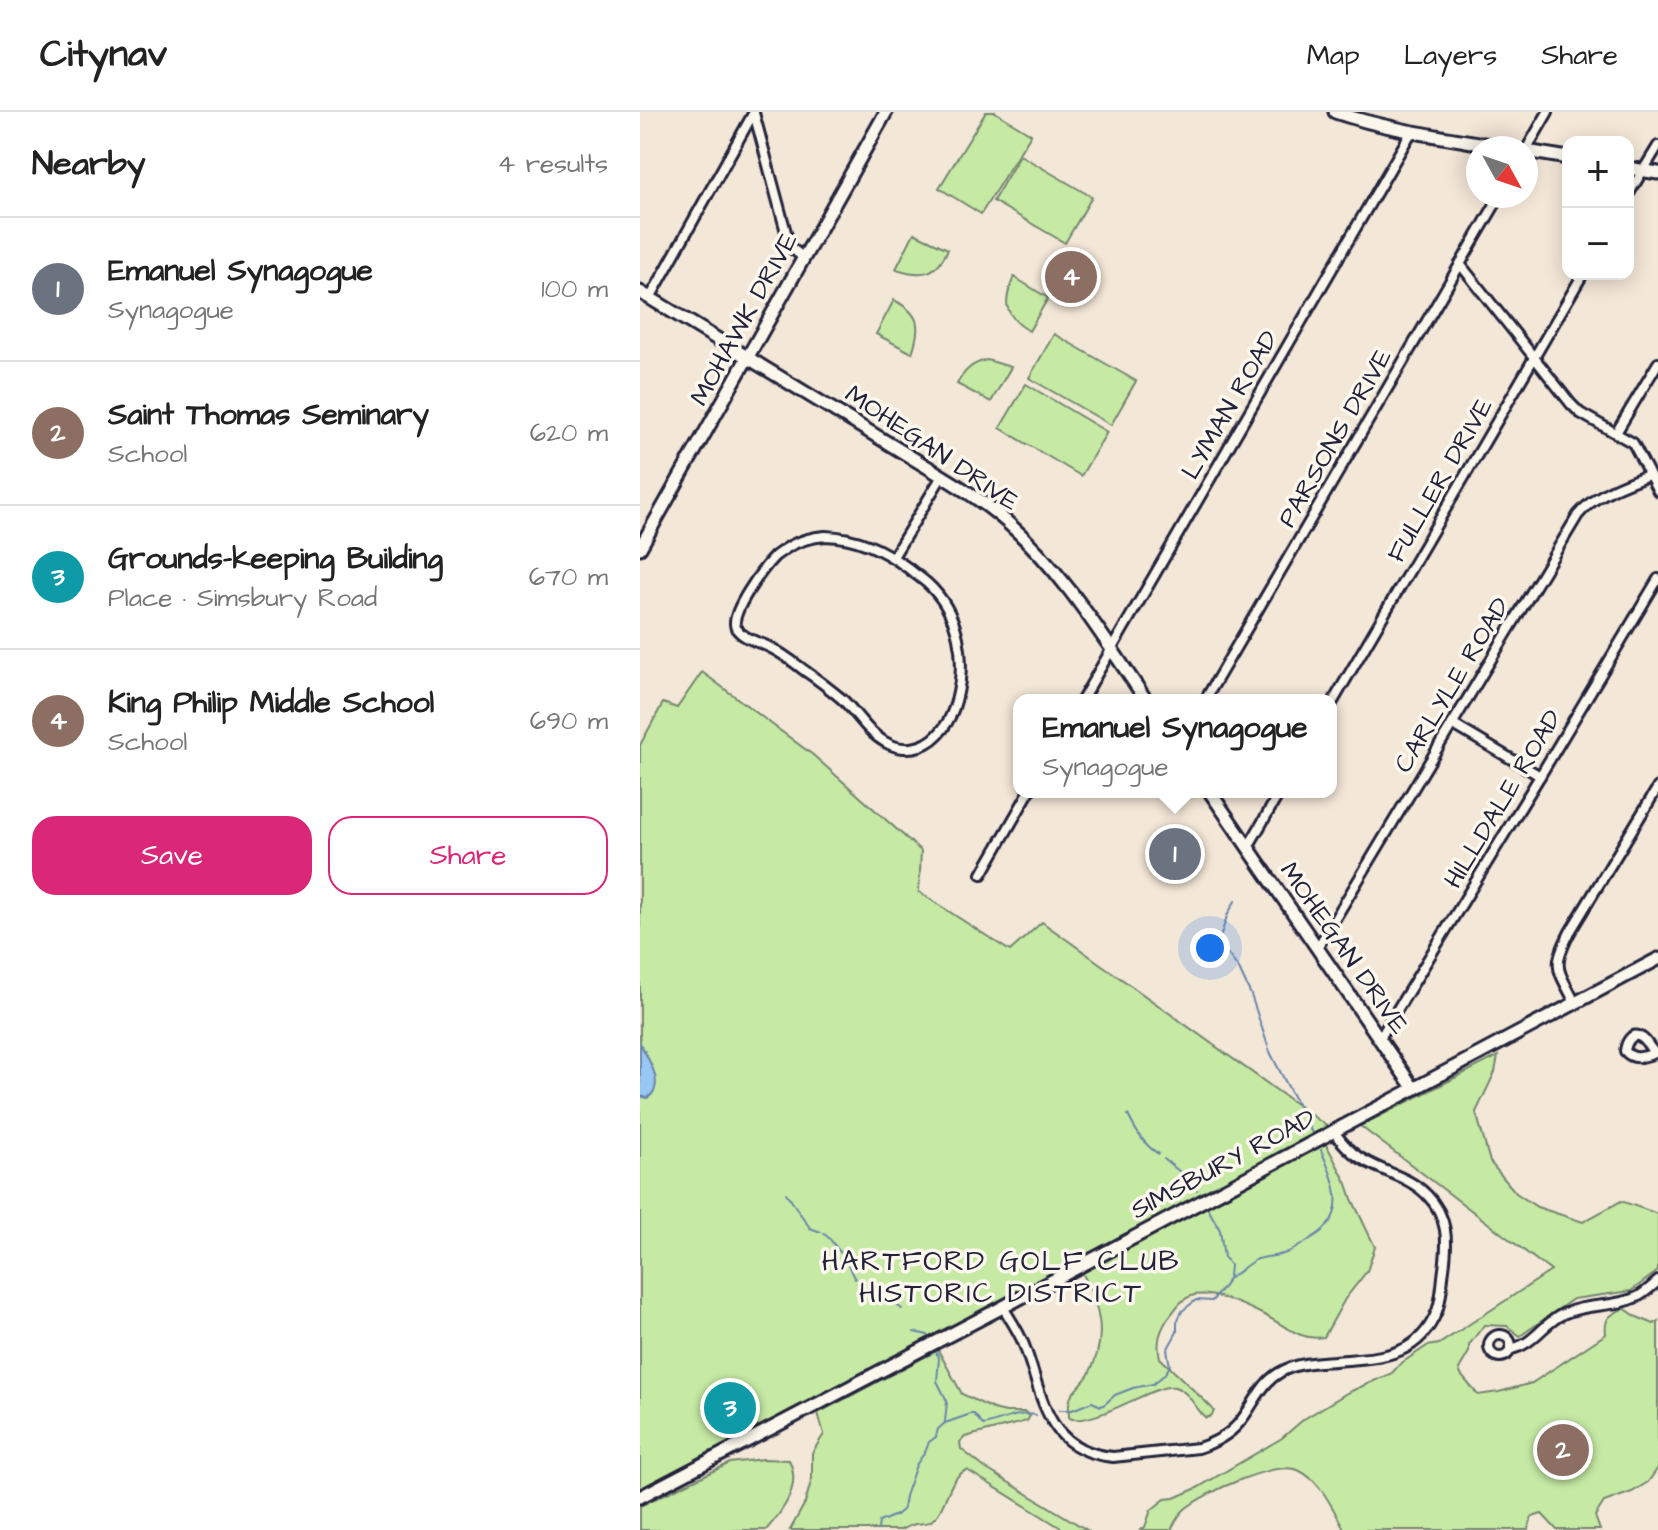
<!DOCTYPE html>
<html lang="en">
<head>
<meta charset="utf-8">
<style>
  body { margin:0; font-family:"Architects Daughter",sans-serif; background:#f6f6f6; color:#222 }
  .controls { position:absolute; right:24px; top:24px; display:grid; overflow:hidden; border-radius:16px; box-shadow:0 4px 20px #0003 }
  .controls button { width:72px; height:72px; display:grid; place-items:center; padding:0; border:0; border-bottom:2px solid #e0e0e0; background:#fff; color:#222; font:40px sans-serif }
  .compass { position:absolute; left:826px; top:24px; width:72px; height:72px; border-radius:50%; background:#fff; box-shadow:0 4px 20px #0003; rotate:130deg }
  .you { position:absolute; left:570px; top:836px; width:28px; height:28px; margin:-20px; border:6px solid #fff; border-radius:50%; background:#1a73e8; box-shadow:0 0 0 12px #1a73e833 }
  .badge { display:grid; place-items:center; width:52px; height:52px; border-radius:50%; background:#db2777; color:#fff; font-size:26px; font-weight:700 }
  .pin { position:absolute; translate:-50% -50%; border:4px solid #fff; box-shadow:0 2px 8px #0006 }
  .popup { position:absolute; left:373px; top:582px; width:324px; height:104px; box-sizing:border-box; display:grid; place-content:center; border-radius:16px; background:#fff; filter:drop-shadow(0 2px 6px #0005); font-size:26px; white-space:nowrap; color:#767676 }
  .popup b { font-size:30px; color:#222 }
  .popup::after { content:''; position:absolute; left:50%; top:100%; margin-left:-16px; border:16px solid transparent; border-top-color:#fff }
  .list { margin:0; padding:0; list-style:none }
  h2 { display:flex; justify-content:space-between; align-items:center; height:104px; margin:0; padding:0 32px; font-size:34px }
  h2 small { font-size:26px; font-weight:400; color:#767676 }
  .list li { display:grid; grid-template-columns:52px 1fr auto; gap:24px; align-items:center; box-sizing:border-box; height:144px; padding:0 32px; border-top:2px solid #e0e0e0 }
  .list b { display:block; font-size:30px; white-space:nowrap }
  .list p { margin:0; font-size:26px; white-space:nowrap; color:#767676 }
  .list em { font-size:26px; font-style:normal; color:#767676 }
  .actions { display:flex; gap:16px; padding:24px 32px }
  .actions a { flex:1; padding:18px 0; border:2px solid #db2777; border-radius:24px; text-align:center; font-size:28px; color:#db2777 }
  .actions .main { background:#db2777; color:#fff }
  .map { position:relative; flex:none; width:1018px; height:1418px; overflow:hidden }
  header { display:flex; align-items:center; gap:48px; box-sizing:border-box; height:112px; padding:0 40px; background:#fff; border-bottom:2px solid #e0e0e0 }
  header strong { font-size:38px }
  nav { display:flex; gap:44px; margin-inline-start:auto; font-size:28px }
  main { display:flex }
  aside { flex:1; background:#fff }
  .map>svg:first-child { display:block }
  .green { fill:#c6eaa4; stroke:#748670; stroke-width:2 }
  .water { fill:#98c7f3; stroke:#6985a9; stroke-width:2 }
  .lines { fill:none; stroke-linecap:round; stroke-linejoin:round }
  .stream { stroke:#6985a9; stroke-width:2 }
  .street-casing { stroke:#22223b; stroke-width:14 }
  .secondary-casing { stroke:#22223b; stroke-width:17 }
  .street { stroke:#fbf7ec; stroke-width:8 }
  .secondary { stroke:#fbf7ec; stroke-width:11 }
  .labels { text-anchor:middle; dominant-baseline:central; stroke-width:7; stroke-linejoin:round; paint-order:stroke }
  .street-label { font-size:26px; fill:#22223b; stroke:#fbf7ec }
  .neighbourhood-label { font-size:28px; letter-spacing:2px; fill:#22223b; stroke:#fbf7ec }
</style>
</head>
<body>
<header>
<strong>Citynav</strong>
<nav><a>Map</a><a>Layers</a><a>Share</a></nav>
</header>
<main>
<aside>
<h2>Nearby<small>4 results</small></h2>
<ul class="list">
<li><span class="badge" style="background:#6b7280">1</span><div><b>Emanuel Synagogue</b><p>Synagogue</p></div><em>100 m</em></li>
<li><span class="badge" style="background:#8d6e63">2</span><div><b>Saint Thomas Seminary</b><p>School</p></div><em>620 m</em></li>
<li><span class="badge" style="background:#0f9aa8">3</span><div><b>Grounds-keeping Building</b><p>Place · Simsbury Road</p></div><em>670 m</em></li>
<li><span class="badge" style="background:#8d6e63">4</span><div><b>King Philip Middle School</b><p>School</p></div><em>690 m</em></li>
</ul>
<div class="actions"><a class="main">Save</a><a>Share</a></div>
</aside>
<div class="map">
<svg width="1018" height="1418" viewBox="0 0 1018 1418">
  <rect width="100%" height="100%" fill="#f3e7d7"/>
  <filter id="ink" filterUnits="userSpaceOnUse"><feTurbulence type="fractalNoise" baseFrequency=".0125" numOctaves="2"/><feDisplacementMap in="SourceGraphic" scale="16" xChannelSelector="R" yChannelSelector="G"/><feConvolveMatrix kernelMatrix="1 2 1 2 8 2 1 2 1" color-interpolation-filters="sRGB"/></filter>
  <g filter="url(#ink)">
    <g class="green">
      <polygon points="346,0 355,0 391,22 341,102 299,76"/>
      <polygon points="380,43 452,85 425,131 353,89"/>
      <path d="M274,121l34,16c-12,27 -26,28 -52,20z"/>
      <path d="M374,165l34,21 -19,33c-26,-16 -26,-29 -15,-54z"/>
      <path d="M254,188c27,14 27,27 18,53l-36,-19z"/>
      <polygon points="414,222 496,269 471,313 389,266"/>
      <path d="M347,248l24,7 -20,35 -34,-18c7,-13 15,-21 30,-24z"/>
      <polygon points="386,272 467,320 441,364 360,316"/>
      <polygon points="62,560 173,643 281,739 279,780 370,839 402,810 688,1015 0,1378 0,633 23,591 37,596"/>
      <path d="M858,944l-3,16 -19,40 14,50 26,31 21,14 46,15 38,-21 37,13v57l-27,20 -58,8 -53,37 -13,-10 -23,-1 -15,20v7l-10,17 2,6 17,20 21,-3 33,-9 74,-49c-2,-17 4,-19 18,-26l13,9 17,7 4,-3v147l-10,14 -16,10 -28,10 -9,14 5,14h-43l-15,-16 -10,3 -4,13h-183c-12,-20 -23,-48 -45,-59 -23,-12 -96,22 -115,38 -7,6 -10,13 -14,21h-30l4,-3 6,-17 14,-11 9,-1 23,-10 85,-50 22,-19 43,-26 45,-20 8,-9 27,-18 12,-2 112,-73 -191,-145z"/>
      <path d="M686,1032l21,40 5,15 23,48 -8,24 -22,28 -21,38c-24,5 -42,-14 -62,-23 -18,-9 -52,-24 -71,-18 -10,3 -16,14 -22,21 -9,13 -13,25 -9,41l51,49 3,4 -3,5 -5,2c-11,-9 -16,-26 -31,-31 -6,-1 -13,1 -18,3 -21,7 -70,36 -88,28 0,-5 -1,-14 1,-19 3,-9 14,-16 19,-25 19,-36 11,-68 -7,-102z"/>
      <path d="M298,1238l24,44 31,15 13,3h19l5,4 -3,5 -62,16 -5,5 1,7 24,19 102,62h-27l1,-2 -94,-58c-21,8 -19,39 -36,51 -6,4 -13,1 -19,4 -1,0 -10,4 -11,5h-111l15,-27 7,-25v-25l12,-19 -6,-21z"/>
      <path d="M123,1347l26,1c13,26 -6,51 -23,70h-126v-24l90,-43z"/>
    </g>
    <path class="water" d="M0,931c8,15 27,44 7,55l-7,-2z"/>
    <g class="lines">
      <g class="stream">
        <polyline points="595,789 587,804 580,826 581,833 599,857 611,883 630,940 672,1021"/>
        <path d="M488,1003c7,15 16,31 31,39"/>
        <polyline points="524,1047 540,1060 544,1067 557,1078"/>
        <polyline points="146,1081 170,1116 181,1120"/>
        <path d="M184,1122c10,6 11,17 22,22 2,8 4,16 9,23"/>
        <path d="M590,1166c9,-6 16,-13 25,-18 10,-4 21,-3 31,-7 12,-5 21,-12 32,-19 32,-23 15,-55 3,-84"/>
        <polyline points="218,1171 234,1185 248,1187 262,1197"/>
        <polyline points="274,1220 288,1223"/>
        <polyline points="296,1240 299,1246 297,1269 307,1289 305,1310"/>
        <polyline points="420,1298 432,1298 452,1290 461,1294 465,1292 475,1283 493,1276 513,1272 524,1263 530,1254 527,1238 537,1220 537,1210 542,1199 556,1188 572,1189 585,1173 589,1164 590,1153 584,1145 580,1118 568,1097"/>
        <path d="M238,1418l1,-8 17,-7 7,-6 2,-13 11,-31 9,-13 4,-10 7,-5 2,-8 7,-6 26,-9h3l9,11c18,-3 34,-14 53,-10"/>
      </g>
      <g class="street-casing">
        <g id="street">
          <polyline points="114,1 150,135 164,146"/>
          <polyline points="886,38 908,0"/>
          <polyline points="988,83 1018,34"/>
          <polyline points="820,152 931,292 940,301 993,331 1018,379"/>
          <polyline points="10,186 114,0"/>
          <polyline points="976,321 1018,251"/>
          <path d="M185,424c32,1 57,13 83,32 6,5 13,10 19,15 33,30 40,77 29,118 -5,19 -17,39 -36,45 -12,4 -25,2 -35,-4 -18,-10 -29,-30 -43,-43 -11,-9 -22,-18 -34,-26 -11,-8 -23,-18 -35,-24 -12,-7 -29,-9 -37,-21 -8,-13 28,-61 39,-72 4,-3 10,-7 15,-10 11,-6 23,-9 35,-10z"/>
          <polyline points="253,445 302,364"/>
          <polyline points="442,588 772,19"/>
          <polyline points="565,588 860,84"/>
          <polyline points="691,593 943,162"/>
          <polyline points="812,612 900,664"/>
          <polyline points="608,735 640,680"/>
          <polyline points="342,762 389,680"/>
          <path d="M678,835l260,-432c18,-22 45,-30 70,-40"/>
          <path d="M935,891c-17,-35 -24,-34 -5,-71l88,-145"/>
          <polyline points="740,926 900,664 1018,467"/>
          <path d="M1015,941c-5,-4 -8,-12 -13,-15 -10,-8 -16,5 -17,13 9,11 21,5 33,1"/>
          <path d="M363,1195c7,12 16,25 21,38 20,52 20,105 89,112l85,-9c16,-5 30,-12 41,-25 18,-21 22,-46 53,-56 14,-5 29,-5 43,-6 43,-4 83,-2 102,-50 5,-13 5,-29 7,-42 4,-28 4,-53 -17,-74 -20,-21 -52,-24 -74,-42 -8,-7 -14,-14 -20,-23"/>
          <circle cx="860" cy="1234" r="11"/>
          <path d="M870,1237c23,-3 33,-26 53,-35 23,-11 51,-6 74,-17 8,-4 14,-10 21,-16"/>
        </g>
      </g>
      <g class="secondary-casing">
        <g id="secondary">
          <path d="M695,0c56,19 116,26 173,36"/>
          <polyline points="886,39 928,46"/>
          <polyline points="988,56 1018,61"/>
          <path d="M0,180l302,184c23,14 45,28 65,46 57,50 97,117 139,178"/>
          <polyline points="0,436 246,0"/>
          <polyline points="570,680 774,977"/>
          <polyline points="0,1385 363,1195 1018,847"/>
        </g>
      </g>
      <use href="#street" class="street"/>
      <use href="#secondary" class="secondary"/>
    </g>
  </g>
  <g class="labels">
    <g class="street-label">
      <text transform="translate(104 207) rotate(-61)">MOHAWK DRIVE</text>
      <text transform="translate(590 293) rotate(-60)">LYMAN ROAD</text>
      <text transform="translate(695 326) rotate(-60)">PARSONS DRIVE</text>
      <text transform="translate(292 336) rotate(34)">MOHEGAN DRIVE</text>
      <text transform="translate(800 368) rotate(-60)">FULLER DRIVE</text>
      <text transform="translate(812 573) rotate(-59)">CARLYLE ROAD</text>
      <text transform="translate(863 687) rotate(-59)">HILLDALE ROAD</text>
      <text transform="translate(704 836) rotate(55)">MOHEGAN DRIVE</text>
      <text transform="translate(583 1052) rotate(-28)">SIMSBURY ROAD</text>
    </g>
    <g class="neighbourhood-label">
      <text x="361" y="1149">HARTFORD GOLF CLUB<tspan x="361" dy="32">HISTORIC DISTRICT</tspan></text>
    </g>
  </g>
</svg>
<div class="controls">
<button>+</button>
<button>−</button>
</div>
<svg class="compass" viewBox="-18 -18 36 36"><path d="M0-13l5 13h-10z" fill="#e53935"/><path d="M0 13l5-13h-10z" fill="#767676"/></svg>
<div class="you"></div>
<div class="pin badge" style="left:535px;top:742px;background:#6b7280">1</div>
<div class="popup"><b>Emanuel Synagogue</b>Synagogue</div>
<div class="pin badge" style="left:923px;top:1338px;background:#8d6e63">2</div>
<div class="pin badge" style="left:90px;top:1296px;background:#0f9aa8">3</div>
<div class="pin badge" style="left:431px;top:165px;background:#8d6e63">4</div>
</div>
</main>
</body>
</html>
